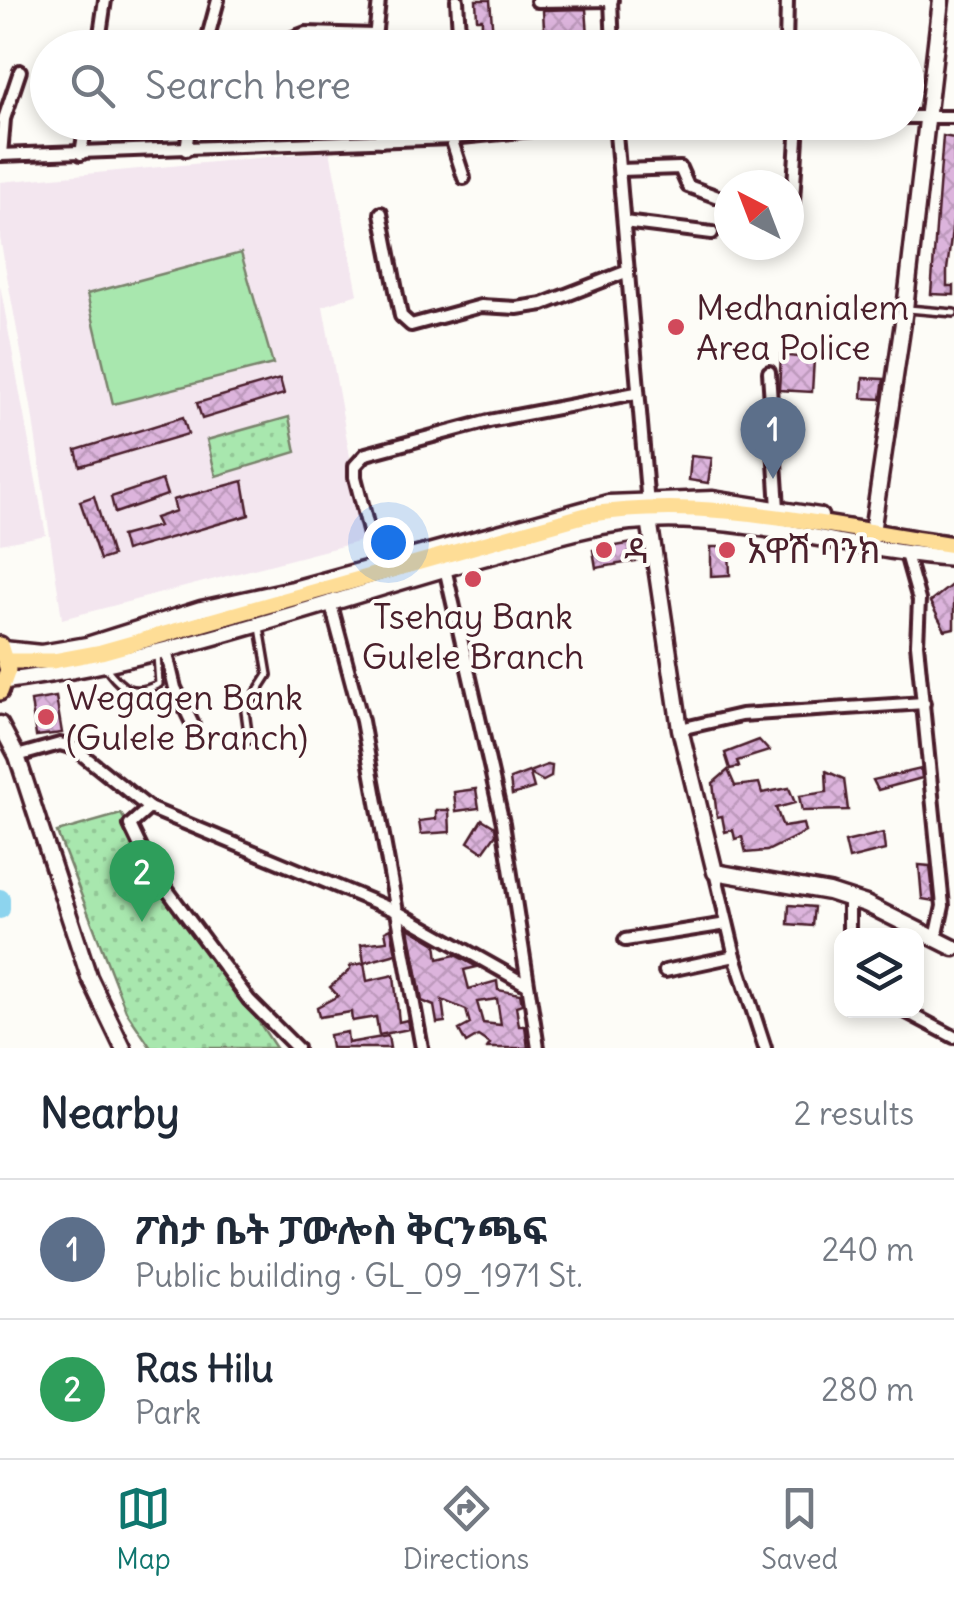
<!DOCTYPE html>
<html lang="en">
<head>
<meta charset="utf-8">
<style>
  body { margin:0; font-family:Delius,"Noto Sans Ethiopic",sans-serif; background:#f6f6f7; color:#1f2937 }
  .controls { position:absolute; right:30px; bottom:30px; display:grid; overflow:hidden; border-radius:20px; box-shadow:0 5px 15px #0003 }
  .controls button { width:90px; height:90px; display:grid; place-items:center; padding:0; border:0; border-bottom:2px solid #e0e1e3; background:#fff; color:#1f2937; font:50px sans-serif }
  .compass { position:absolute; left:714px; top:170px; width:90px; height:90px; border-radius:50%; background:#fff; box-shadow:0 5px 15px #0003; rotate:318deg }
  .you { position:absolute; left:388px; top:542px; width:35px; height:35px; margin:-25px; border:8px solid #fff; border-radius:50%; background:#1a73e8; box-shadow:0 0 0 15px #1a73e833 }
  .badge { display:grid; place-items:center; width:65px; height:65px; border-radius:50%; background:#0f766e; color:#fff; font-size:32px; font-weight:700 }
  .pin { position:absolute; translate:-50% -82px; filter:drop-shadow(0 2px 5px #0008) }
  .pin::after { content:''; position:absolute; top:52px; width:35px; height:30px; background:inherit; clip-path:polygon(0 0,100% 0,50% 100%) }
  .list { margin:0; padding:0; list-style:none }
  h2 { display:flex; justify-content:space-between; align-items:center; height:130px; margin:0; padding:0 40px; font-size:42px }
  h2 small { font-size:32px; font-weight:400; color:#747a83 }
  .list li { display:grid; grid-template-columns:65px 1fr auto; gap:30px; align-items:center; box-sizing:border-box; height:140px; padding:0 40px; border-top:2px solid #e0e1e3 }
  .list b { display:block; font-size:38px; white-space:nowrap }
  .list p { margin:0; font-size:32px; white-space:nowrap; color:#747a83 }
  .list em { font-size:32px; font-style:normal; color:#747a83 }
  .icon { flex:none; width:55px; height:55px; fill:none; stroke:currentColor; stroke-width:2; stroke-linecap:round; stroke-linejoin:round }
  .map { position:relative; flex:none; width:954px; height:1048px; overflow:hidden }
  .search { position:absolute; background:#fff; box-shadow:0 5px 15px #0003; left:30px; right:30px; top:30px; height:110px; display:flex; align-items:center; gap:25px; box-sizing:border-box; padding:0 35px; border-radius:55px; color:#747a83; font-size:38px }
  .sheet { height:410px; background:#fff }
  nav { display:flex; justify-content:space-around; align-items:center; box-sizing:border-box; height:140px; border-top:2px solid #e0e1e3; background:#fff; font-size:28px; color:#747a83 }
  nav a { display:grid; justify-items:center; gap:5px }
  nav .on { color:#0f766e }
  .map>svg:first-child { display:block }
  .built { fill:#f3e6ef }
  .grass { fill:#a8e7ae; stroke:#79836c; stroke-width:2.5 }
  .park { fill:url(#park-dots); stroke:#79836c; stroke-width:2.5 }
  .lines { fill:none; stroke-linecap:round; stroke-linejoin:round }
  .river { stroke:#8dd4ee; stroke-width:20 }
  .building { fill:url(#building-cross-hatch); stroke:#4a1f2b; stroke-width:2.5; fill-rule:evenodd }
  .lane-casing { stroke:#4a1f2b; stroke-width:12 }
  .street-casing { stroke:#4a1f2b; stroke-width:18 }
  .secondary-casing { stroke:#4a1f2b; stroke-width:21 }
  .primary-casing { stroke:#4a1f2b; stroke-width:22 }
  .lane { stroke:#fdfcf7; stroke-width:5 }
  .street { stroke:#fdfcf7; stroke-width:10 }
  .secondary { stroke:#fdfcf7; stroke-width:14 }
  .primary { stroke:#fedd96; stroke-width:15 }
  .poi-dot { fill:#d1495b; stroke:#fdfcf7; stroke-width:4 }
  .labels { text-anchor:middle; dominant-baseline:central; stroke-width:8; stroke-linejoin:round; paint-order:stroke }
  .poi-label { font-size:35px; fill:#4a1f2b; stroke:#fdfcf7; text-anchor:start }
</style>
</head>
<body>
<div class="map">
<svg width="954" height="1048" viewBox="0 0 954 1048">
  <defs>
    <pattern id="park-dots" width="8" height="8" patternUnits="userSpaceOnUse" patternTransform="scale(2.5)"><rect width="8" height="8" fill="#a8e7ae"/><path d="M2 2h.1M6 6h.1" fill="none" stroke="#92c696" stroke-width="1.8" stroke-linecap="round"/></pattern>
    <pattern id="building-cross-hatch" width="8" height="8" patternUnits="userSpaceOnUse" patternTransform="scale(2.5)"><rect width="8" height="8" fill="#dcb4dc"/><path d="M0 0l8 8M0 8l8-8" fill="none" stroke="#be9abd"/></pattern>
  </defs>
  <rect width="100%" height="100%" fill="#fdfcf7"/>
  <filter id="ink" filterUnits="userSpaceOnUse"><feTurbulence type="fractalNoise" baseFrequency=".01" numOctaves="2"/><feDisplacementMap in="SourceGraphic" scale="20" xChannelSelector="R" yChannelSelector="G"/><feConvolveMatrix kernelMatrix="1 2 1 2 8 2 1 2 1" color-interpolation-filters="sRGB"/></filter>
  <g filter="url(#ink)">
    <g class="built">
      <polygon points="330,151 358,294 323,306 365,540 62,619 31,406 0,238 0,182"/>
      <polygon points="0,285 46,535 0,544"/>
    </g>
    <polygon class="grass" points="241,253 273,364 113,404 87,294"/>
    <g class="park">
      <polygon points="289,417 296,452 216,476 207,440"/>
      <polygon points="121,814 276,1048 151,1048 126,1011 57,832"/>
    </g>
    <g class="lines">
      <polyline class="river" points="0,899 0,909"/>
    </g>
    <g class="building">
      <polygon points="476,0 490,0 494,48 481,48 482,19 477,19"/>
      <polygon points="586,9 589,48 545,48 543,10"/>
      <polygon points="943,136 954,138 954,214 947,270 947,286 954,286 954,295 931,294"/>
      <polygon points="781,355 814,359 812,392 779,390"/>
      <polygon points="863,378 884,379 881,399 862,398"/>
      <polygon points="280,379 284,394 202,419 197,403"/>
      <polygon points="183,417 188,434 80,466 76,450"/>
      <polygon points="691,456 712,458 708,483 689,480"/>
      <polygon points="162,480 167,495 115,513 111,497"/>
      <polygon points="243,481 249,515 125,551 121,536 159,526 155,518 176,511 173,500"/>
      <polygon points="94,496 112,556 100,560 80,501"/>
      <polygon points="633,543 636,561 596,568 593,550"/>
      <polygon points="711,547 729,547 730,575 711,576"/>
      <polygon points="954,583 954,628 945,630 930,602"/>
      <polygon points="56,697 62,733 36,736 31,701"/>
      <polygon points="759,740 769,751 737,761 739,767 730,769 725,753"/>
      <polygon points="547,765 552,766 551,777 543,781 530,774 534,788 512,795 510,779"/>
      <polygon points="921,769 922,778 878,790 873,780"/>
      <polygon points="728,770 735,786 759,783 762,793 789,788 795,803 776,808 783,827 803,824 805,832 767,851 746,853 742,837 735,839 733,830 725,832 722,816 717,817 713,783"/>
      <polygon points="826,771 844,779 848,810 802,811 799,796 827,792"/>
      <polygon points="476,789 479,808 456,811 454,792"/>
      <polygon points="436,810 449,810 450,832 421,834 419,821 436,819"/>
      <polygon points="482,819 495,827 496,834 483,852 468,842"/>
      <polygon points="883,833 885,850 849,859 845,842"/>
      <polygon points="919,865 930,866 934,901 922,899"/>
      <polygon points="789,905 814,907 812,926 788,924"/>
      <polygon points="391,928 396,954 364,963 361,944 387,941 385,931"/>
      <path d="M409,928l27,16 2,15 17,-4 22,12 -13,3 5,19 28,-8 1,9 22,4 2,10 -6,2 3,20h6l3,22h-41l3,-4 -12,-8 -12,7 -7,-13 11,-6 -4,-14 -24,-10 3,22 -8,1 -3,-17 -12,-5zM497,999l4,26 -18,-2 -6,-21z"/>
      <polygon points="364,963 367,981 394,975 399,1022 407,1020 409,1029 379,1035 376,1017 352,1021 351,1012 319,1017 317,1007 338,996 330,987 350,970 350,966"/>
      <polygon points="347,1032 348,1043 388,1036 390,1048 331,1048 329,1035"/>
    </g>
    <g class="lines">
      <g class="lane-casing">
        <g id="lane">
          <polyline points="908,309 954,313"/>
          <path d="M104,665c17,23 27,33 55,19l-2,-29"/>
          <polyline points="249,740 245,711 268,675 260,627"/>
        </g>
      </g>
      <g class="street-casing">
        <g id="street">
          <polyline points="457,0 460,48"/>
          <polyline points="611,0 613,48"/>
          <polyline points="537,1 612,0"/>
          <polyline points="98,48 105,0"/>
          <polyline points="205,48 218,0"/>
          <polyline points="267,48 306,33 373,35"/>
          <polyline points="374,48 379,0"/>
          <polyline points="698,48 700,45"/>
          <polyline points="786,48 787,0"/>
          <polyline points="906,117 954,117"/>
          <polyline points="379,122 381,141"/>
          <polyline points="615,122 648,505"/>
          <polyline points="451,138 464,178"/>
          <polyline points="186,150 190,122"/>
          <polyline points="81,154 86,122"/>
          <polyline points="0,155 451,138 614,122"/>
          <polyline points="1,155 4,119 20,71"/>
          <polyline points="620,170 680,168 688,186 726,200"/>
          <polyline points="381,213 401,316 411,325 481,306 517,308 543,304 628,271"/>
          <polyline points="792,217 798,122"/>
          <polyline points="624,222 712,233"/>
          <polyline points="769,372 778,508"/>
          <polyline points="906,554 919,600 917,644 943,906 936,939"/>
          <polyline points="378,566 355,477 355,466 366,454 489,421 636,393"/>
          <polyline points="445,568 503,823 538,1048"/>
          <polyline points="330,601 362,721 422,1048"/>
          <polyline points="166,650 175,688 193,725"/>
          <polyline points="680,729 741,715 924,703"/>
          <polyline points="17,756 60,744 74,748 149,808"/>
          <polyline points="715,872 735,956 765,1048"/>
          <polyline points="849,898 849,936"/>
          <polyline points="625,940 727,924"/>
          <polyline points="665,971 735,956"/>
          <polyline points="905,1011 954,1037"/>
          <polyline points="297,1048 249,1000 150,867 130,825 149,808 396,911 527,985"/>
        </g>
      </g>
      <g class="secondary-casing">
        <g id="secondary">
          <polyline points="648,512 680,729 715,872 829,892 866,904 954,948"/>
          <polyline points="871,539 905,309 941,0"/>
          <polyline points="3,649 41,653 87,645 201,609 293,589 608,503 713,499 820,516"/>
          <path d="M6,681c164,-21 318,-79 477,-123 49,-13 97,-31 147,-36 111,-11 215,29 324,36"/>
          <polyline points="0,724 17,756 89,977 123,1048"/>
        </g>
      </g>
      <g class="primary-casing">
        <g id="primary">
          <polyline points="0,645 8,670 0,692"/>
          <path d="M7,661h46l48,-9 485,-137c125,-21 244,13 368,30"/>
        </g>
      </g>
      <use href="#lane" class="lane"/>
      <use href="#street" class="street"/>
      <use href="#secondary" class="secondary"/>
      <use href="#primary" class="primary"/>
    </g>
  </g>
  <g class="poi-dot">
    <circle cx="676" cy="327" r="10"/>
    <circle cx="604" cy="550" r="10"/>
    <circle cx="727" cy="550" r="10"/>
    <circle cx="473" cy="579" r="10"/>
    <circle cx="46" cy="717" r="10"/>
  </g>
  <g class="labels">
    <g class="poi-label">
      <text x="696" y="307">Medhanialem<tspan x="696" dy="40">Area Police</tspan></text>
      <text x="624" y="550">ዳ</text>
      <text x="747" y="550">አዋሽ ባንክ</text>
      <text x="473" y="616" text-anchor="middle">Tsehay Bank<tspan x="473" dy="40">Gulele Branch</tspan></text>
      <text x="66" y="697">Wegagen Bank<tspan x="66" dy="40">(Gulele Branch)</tspan></text>
    </g>
  </g>
</svg>
<div class="controls">
<button><svg class="icon" aria-label="layers" viewBox="0 0 24 24"><path d="M12 4l9 5-9 5-9-5zM3 14l9 5 9-5"/></svg></button>
</div>
<svg class="compass" viewBox="-18 -18 36 36"><path d="M0-13l5 13h-10z" fill="#e53935"/><path d="M0 13l5-13h-10z" fill="#747a83"/></svg>
<div class="you"></div>
<div class="pin badge" style="left:773px;top:479px;background:#5c6f8a">1</div>
<div class="pin badge" style="left:142px;top:922px;background:#2e9e5b">2</div>
<div class="search"><svg class="icon" aria-label="search" viewBox="0 0 24 24"><circle cx="10" cy="10" r="6"/><path d="M15 15l6 6"/></svg>Search here</div>
</div>
<section class="sheet">
<h2>Nearby<small>2 results</small></h2>
<ul class="list">
<li><span class="badge" style="background:#5c6f8a">1</span><div><b>ፖስታ ቤት ፓውሎስ ቅርንጫፍ</b><p>Public building · GL_09_1971 St.</p></div><em>240 m</em></li>
<li><span class="badge" style="background:#2e9e5b">2</span><div><b>Ras Hilu</b><p>Park</p></div><em>280 m</em></li>
</ul>
</section>
<nav>
<a class="on"><svg class="icon" aria-label="map" viewBox="0 0 24 24"><path d="M3 6l6-2 6 2 6-2v14l-6 2-6-2-6 2zM9 4v14M15 6v14"/></svg>Map</a>
<a><svg class="icon" aria-label="directions" viewBox="0 0 24 24"><path d="M12 3l9 9-9 9-9-9zM9 14v-3h6M13 9l2 2-2 2"/></svg>Directions</a>
<a><svg class="icon" aria-label="saved" viewBox="0 0 24 24"><path d="M7 4h10v16l-5-4-5 4z"/></svg>Saved</a>
</nav>
</body>
</html>
